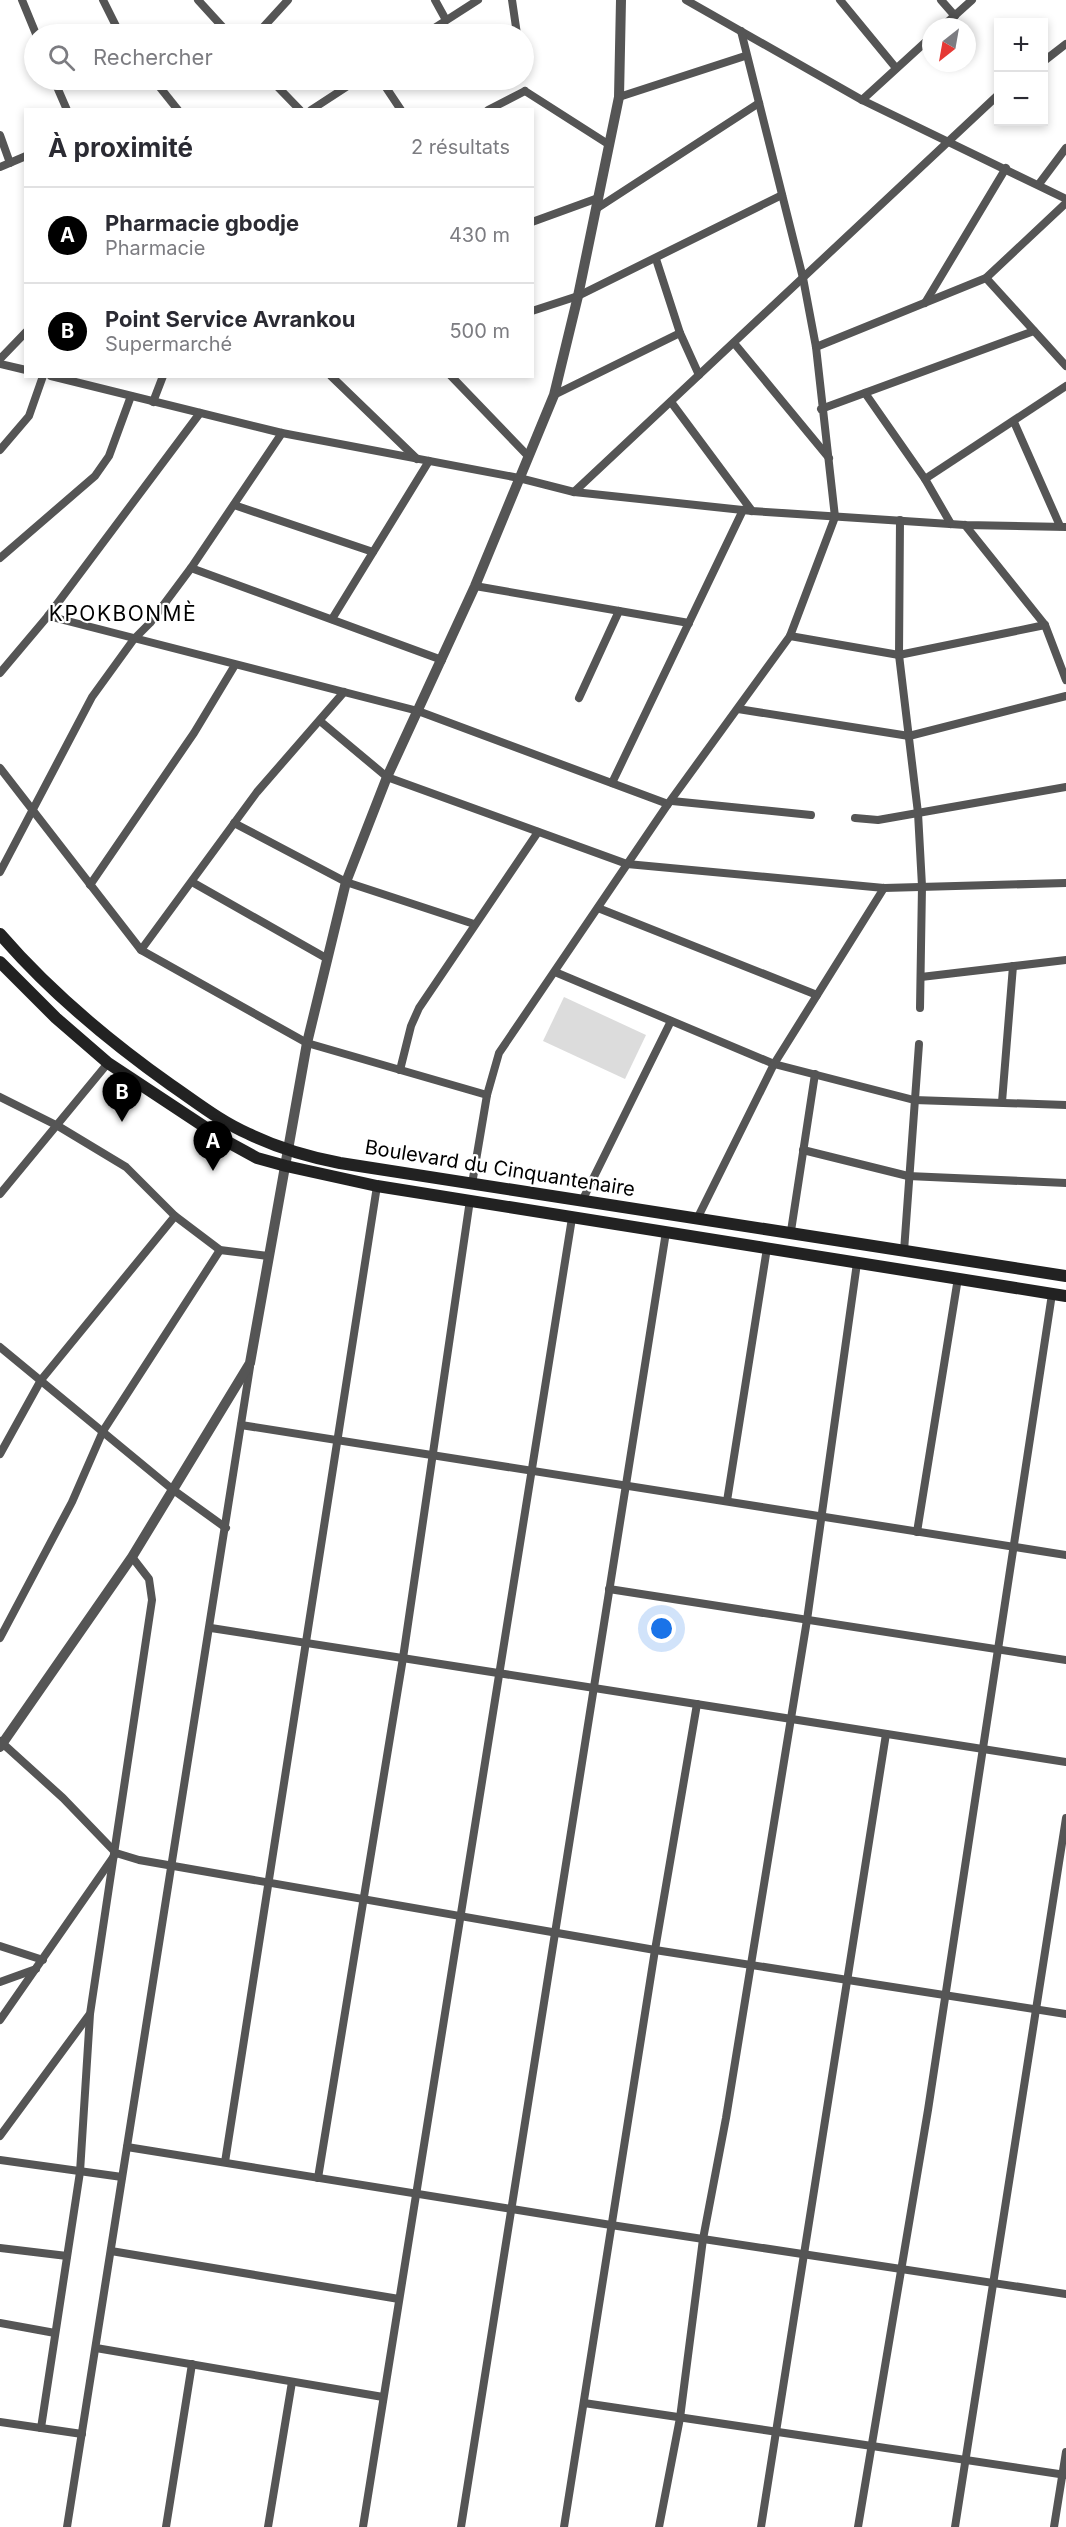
<!DOCTYPE html>
<html lang="fr">
<head>
<meta charset="utf-8">
<style>
  body { margin:0; font-family:Inter,sans-serif; background:#f7f7f7; color:#2b2b33 }
  .controls { position:absolute; right:18px; top:18px; display:grid; overflow:hidden; border-radius:0px; box-shadow:0 3px 9px #0003 }
  .controls button { width:54px; height:54px; display:grid; place-items:center; padding:0; border:0; border-bottom:2px solid #e1e1e2; background:#fff; color:#2b2b33; font:30px sans-serif }
  .compass { position:absolute; left:922px; top:18px; width:54px; height:54px; border-radius:50%; background:#fff; box-shadow:0 3px 9px #0003; rotate:211deg }
  .you { position:absolute; left:662px; top:1629px; width:21px; height:21px; margin:-15px; border:4px solid #fff; border-radius:50%; background:#1a73e8; box-shadow:0 0 0 9px #1a73e833 }
  .badge { display:grid; place-items:center; width:39px; height:39px; border-radius:50%; background:#000; color:#fff; font-size:20px; font-weight:700 }
  .pin { position:absolute; translate:-50% -50px; filter:drop-shadow(0 2px 3px #0008) }
  .pin::after { content:''; position:absolute; top:32px; width:21px; height:18px; background:inherit; clip-path:polygon(0 0,100% 0,50% 100%) }
  .list { margin:0; padding:0; list-style:none }
  h2 { display:flex; justify-content:space-between; align-items:center; height:78px; margin:0; padding:0 24px; font-size:26px }
  h2 small { font-size:20px; font-weight:400; color:#7c7c81 }
  .list li { display:grid; grid-template-columns:39px 1fr auto; gap:18px; align-items:center; box-sizing:border-box; height:96px; padding:0 24px; border-top:2px solid #e1e1e2 }
  .list b { display:block; font-size:22px; white-space:nowrap }
  .list p { margin:0; font-size:20px; white-space:nowrap; color:#7c7c81 }
  .list em { font-size:20px; font-style:normal; color:#7c7c81 }
  .icon { flex:none; width:33px; height:33px; fill:none; stroke:currentColor; stroke-width:2; stroke-linecap:round; stroke-linejoin:round }
  .map { position:relative; flex:none; width:1066px; height:2527px; overflow:hidden }
  .search { position:absolute; background:#fff; box-shadow:0 3px 9px #0003; left:24px; top:24px; width:510px; height:66px; display:flex; align-items:center; gap:15px; box-sizing:border-box; padding:0 21px; border-radius:33px; color:#7c7c81; font-size:22px }
  .panel { position:absolute; background:#fff; box-shadow:0 3px 9px #0003; left:24px; top:108px; width:510px; height:270px; border-radius:0px }
  .map>svg:first-child { display:block }
  .green { fill:#dcdcdc }
  .lines { fill:none; stroke-linecap:round; stroke-linejoin:round }
  .minor { stroke:#555; stroke-width:8 }
  .tertiary { stroke:#555; stroke-width:10 }
  .secondary { stroke:#222; stroke-width:12 }
  .labels { text-anchor:middle; dominant-baseline:central; stroke-width:4.5; stroke-linejoin:round; paint-order:stroke }
  .street-label { font-size:20px; fill:#000; stroke:#fff }
  .neighbourhood-label { font-size:21px; letter-spacing:1.5px; fill:#000; stroke:#fff }
</style>
</head>
<body>
<div class="map">
<svg width="1066" height="2527" viewBox="0 0 1066 2527">
  <rect width="100%" height="100%" fill="#fff"/>
  <polygon class="green" points="564,997 646,1035 625,1079 543,1041"/>
  <g class="lines">
    <g class="minor">
      <polyline points="22,0 36,34"/>
      <polyline points="103,0 120,34"/>
      <polyline points="198,0 229,34"/>
      <polyline points="435,0 446,20"/>
      <polyline points="512,0 517,34"/>
      <polyline points="686,0 862,100 1066,199"/>
      <polyline points="840,0 896,68"/>
      <polyline points="941,0 955,16"/>
      <polyline points="942,27 972,0"/>
      <polyline points="257,34 288,0"/>
      <polyline points="425,34 478,0"/>
      <polyline points="1044,61 1066,44"/>
      <polyline points="54,80 67,110"/>
      <polyline points="154,80 178,110"/>
      <polyline points="271,80 300,110"/>
      <polyline points="381,80 401,110"/>
      <polyline points="525,91 608,144"/>
      <polyline points="619,97 745,56"/>
      <polyline points="862,100 931,37"/>
      <polyline points="311,110 357,80"/>
      <polyline points="488,110 525,91"/>
      <polyline points="0,135 10,163"/>
      <polyline points="0,167 26,156"/>
      <polyline points="1039,184 1066,148"/>
      <polyline points="596,209 759,103"/>
      <polyline points="532,222 598,198"/>
      <polyline points="656,259 680,333"/>
      <polyline points="986,278 1066,366"/>
      <polyline points="925,303 1006,168"/>
      <polyline points="532,311 578,296 782,195"/>
      <polyline points="734,343 829,458"/>
      <polyline points="816,347 986,278 1066,203"/>
      <polyline points="0,359 26,332"/>
      <polyline points="0,364 26,370"/>
      <polyline points="51,376 282,433 519,478 574,492 752,511 965,525 1066,527"/>
      <polyline points="331,376 417,459"/>
      <polyline points="451,376 528,456"/>
      <polyline points="865,393 925,479 951,524"/>
      <polyline points="554,395 680,333 699,375"/>
      <polyline points="153,402 163,376"/>
      <polyline points="671,402 752,511"/>
      <polyline points="821,409 1034,331"/>
      <polyline points="1014,422 1060,526"/>
      <polyline points="0,450 29,416 43,376"/>
      <polyline points="925,479 1066,386"/>
      <polyline points="574,492 998,95"/>
      <polyline points="234,505 373,552"/>
      <polyline points="900,520 899,655 918,813 922,886 920,1008"/>
      <polyline points="965,525 1045,625 1066,680"/>
      <polyline points="0,558 95,476 109,456 131,396"/>
      <polyline points="191,568 442,660"/>
      <polyline points="475,586 689,623"/>
      <polyline points="48,616 418,711 668,804"/>
      <polyline points="332,619 429,461"/>
      <polyline points="790,636 899,655 1045,625"/>
      <polyline points="0,673 48,616 200,413"/>
      <polyline points="579,698 619,611"/>
      <polyline points="738,709 909,736 1066,696"/>
      <polyline points="320,721 387,777 627,864 884,888 1066,883"/>
      <polyline points="0,768 141,950 307,1043 487,1095"/>
      <polyline points="612,783 743,510"/>
      <polyline points="672,801 811,815"/>
      <polyline points="855,818 878,820 1066,787"/>
      <polyline points="234,823 346,882 474,924"/>
      <polyline points="0,872 92,697 134,639 150,623 191,568 282,433"/>
      <polyline points="192,882 326,958"/>
      <polyline points="90,885 194,733 235,665"/>
      <polyline points="598,908 817,995"/>
      <polyline points="141,950 257,792 344,692"/>
      <polyline points="555,972 774,1064 914,1100 1066,1105"/>
      <polyline points="921,977 1066,960"/>
      <polyline points="400,1070 411,1026 419,1008 538,832"/>
      <polyline points="0,1097 58,1126 126,1167 175,1216 220,1250 268,1256"/>
      <polyline points="1002,1102 1013,966"/>
      <polyline points="803,1150 908,1176 1066,1183"/>
      <polyline points="472,1184 487,1095 499,1053 668,804 790,636 835,517 816,347 803,278 741,31"/>
      <polyline points="0,1194 108,1063"/>
      <polyline points="582,1201 671,1021"/>
      <polyline points="698,1217 774,1064 884,888"/>
      <polyline points="791,1231 815,1074"/>
      <polyline points="904,1251 919,1044"/>
      <polyline points="0,1347 172,1489 226,1528"/>
      <polyline points="241,1425 1066,1555"/>
      <polyline points="0,1454 41,1380 175,1216"/>
      <polyline points="727,1501 767,1248"/>
      <polyline points="917,1532 958,1278"/>
      <polyline points="609,1589 1066,1660"/>
      <polyline points="211,1628 1066,1762"/>
      <polyline points="0,1638 72,1502 103,1431 220,1250"/>
      <polyline points="0,1741 63,1798 116,1853 139,1860 655,1950 1066,2014"/>
      <polyline points="0,1946 43,1960"/>
      <polyline points="0,1982 36,1969"/>
      <polyline points="0,2020 114,1856"/>
      <polyline points="0,2136 89,2015"/>
      <polyline points="127,2147 611,2225 1066,2294"/>
      <polyline points="0,2160 122,2177"/>
      <polyline points="225,2162 377,1186"/>
      <polyline points="318,2178 403,1658 470,1200"/>
      <polyline points="0,2248 67,2256"/>
      <polyline points="111,2251 399,2299"/>
      <polyline points="0,2323 55,2333"/>
      <polyline points="96,2348 383,2397"/>
      <polyline points="584,2403 1066,2475"/>
      <polyline points="0,2422 82,2434"/>
      <polyline points="41,2428 80,2172 90,2014 152,1600 149,1579 132,1557"/>
      <polyline points="67,2527 250,1367"/>
      <polyline points="166,2527 192,2364"/>
      <polyline points="268,2527 292,2382"/>
      <polyline points="363,2527 572,1218"/>
      <polyline points="461,2527 666,1232"/>
      <polyline points="564,2527 655,1950 697,1704"/>
      <polyline points="659,2527 680,2418 703,2239 726,2118 807,1620 857,1263"/>
      <polyline points="761,2527 886,1734"/>
      <polyline points="858,2527 928,2110 1052,1294"/>
      <polyline points="955,2527 1066,1818"/>
      <polyline points="1054,2527 1066,2452"/>
    </g>
    <polyline class="tertiary" points="0,1747 132,1557 250,1363 307,1043 346,882 387,777 475,586 554,395 578,296 619,97 621,0"/>
    <g class="secondary">
      <path d="M0,934c50,58 109,107 171,151 25,17 50,37 78,49 29,14 60,23 91,29l726,113"/>
      <polyline points="0,962 56,1018 108,1063 226,1141 257,1158 286,1166 377,1186 1066,1296"/>
    </g>
  </g>
  <g class="labels">
    <g class="street-label">
      <text transform="translate(500 1168) rotate(9)">Boulevard du Cinquantenaire</text>
    </g>
    <g class="neighbourhood-label">
      <text x="123" y="613">KPOKBONMÈ</text>
    </g>
  </g>
</svg>
<div class="controls">
<button>+</button>
<button>−</button>
</div>
<svg class="compass" viewBox="-18 -18 36 36"><path d="M0-13l5 13h-10z" fill="#e53935"/><path d="M0 13l5-13h-10z" fill="#7c7c81"/></svg>
<div class="you"></div>
<div class="pin badge" style="left:213px;top:1171px">A</div>
<div class="pin badge" style="left:122px;top:1122px">B</div>
<div class="search"><svg class="icon" aria-label="search" viewBox="0 0 24 24"><circle cx="10" cy="10" r="6"/><path d="M15 15l6 6"/></svg>Rechercher</div>
<section class="panel">
<h2>À proximité<small>2 résultats</small></h2>
<ul class="list">
<li><span class="badge">A</span><div><b>Pharmacie gbodje</b><p>Pharmacie</p></div><em>430 m</em></li>
<li><span class="badge">B</span><div><b>Point Service Avrankou</b><p>Supermarché</p></div><em>500 m</em></li>
</ul>
</section>
</div>
</body>
</html>
